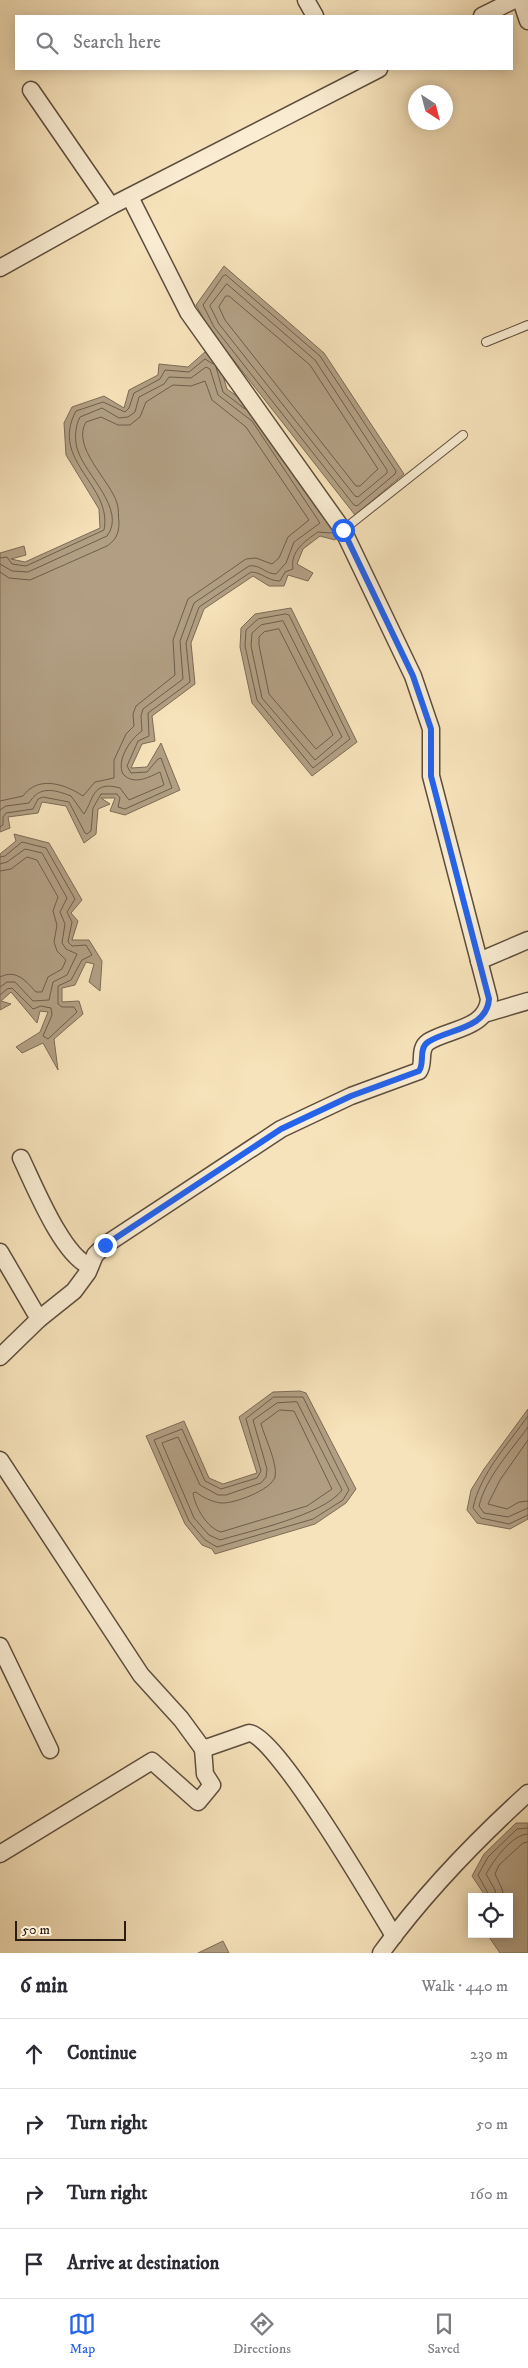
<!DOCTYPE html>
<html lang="en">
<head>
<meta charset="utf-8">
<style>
  body { margin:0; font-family:"IM FELL DW Pica",serif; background:#f2f2f3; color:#2b2b33 }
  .controls { position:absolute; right:15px; bottom:15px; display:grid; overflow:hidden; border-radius:0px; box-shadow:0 2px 12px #0003 }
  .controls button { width:45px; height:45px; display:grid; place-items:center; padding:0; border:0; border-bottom:1px solid #e1e1e2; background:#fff; color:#2b2b33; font:25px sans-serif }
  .compass { position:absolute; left:408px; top:85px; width:45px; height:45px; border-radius:50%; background:#fff; box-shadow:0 2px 12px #0003; rotate:144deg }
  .scale { position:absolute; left:15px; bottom:12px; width:111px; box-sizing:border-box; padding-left:5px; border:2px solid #2b1c15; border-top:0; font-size:14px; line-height:18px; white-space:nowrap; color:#2b1c15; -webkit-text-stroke:4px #faedd3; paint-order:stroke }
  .stop { position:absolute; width:15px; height:15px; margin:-11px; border:4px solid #2563eb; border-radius:50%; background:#fff }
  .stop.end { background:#2563eb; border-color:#fff; box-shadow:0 1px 5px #0008 }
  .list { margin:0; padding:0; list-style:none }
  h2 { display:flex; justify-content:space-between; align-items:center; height:65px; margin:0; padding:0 20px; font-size:21px }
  h2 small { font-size:16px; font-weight:400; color:#7c7c81 }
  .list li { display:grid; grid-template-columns:32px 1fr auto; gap:15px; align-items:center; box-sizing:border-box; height:70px; padding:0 20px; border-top:1px solid #e1e1e2 }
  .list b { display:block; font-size:19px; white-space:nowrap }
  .list em { font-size:16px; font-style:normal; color:#7c7c81 }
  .icon { flex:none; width:28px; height:28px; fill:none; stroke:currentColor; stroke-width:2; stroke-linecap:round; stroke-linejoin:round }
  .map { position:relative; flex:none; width:528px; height:1953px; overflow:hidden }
  .search { position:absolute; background:#fff; box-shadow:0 2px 12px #0003; left:15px; right:15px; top:15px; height:55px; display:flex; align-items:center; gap:12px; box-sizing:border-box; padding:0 18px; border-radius:0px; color:#7c7c81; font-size:19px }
  .sheet { height:345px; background:#fff }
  nav { display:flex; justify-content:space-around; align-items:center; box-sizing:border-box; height:70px; border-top:1px solid #e1e1e2; background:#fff; font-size:14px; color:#7c7c81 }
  nav a { display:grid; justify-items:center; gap:2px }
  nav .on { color:#2563eb }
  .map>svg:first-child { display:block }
  .water { fill:#b29f83; stroke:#7c6b57 }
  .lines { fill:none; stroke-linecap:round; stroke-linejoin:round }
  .shore { stroke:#6e5e4c; stroke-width:1 }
  .service-casing { stroke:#5e4e3e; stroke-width:10 }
  .minor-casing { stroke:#5e4e3e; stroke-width:19 }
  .service { stroke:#faedd3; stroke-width:8 }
  .minor { stroke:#faedd3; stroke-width:16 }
  .route { stroke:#2563eb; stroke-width:6 }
</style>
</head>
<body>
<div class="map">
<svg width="528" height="1953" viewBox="0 0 528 1953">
  <rect width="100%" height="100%" fill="#f7e3bb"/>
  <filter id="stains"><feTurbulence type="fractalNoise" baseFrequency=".004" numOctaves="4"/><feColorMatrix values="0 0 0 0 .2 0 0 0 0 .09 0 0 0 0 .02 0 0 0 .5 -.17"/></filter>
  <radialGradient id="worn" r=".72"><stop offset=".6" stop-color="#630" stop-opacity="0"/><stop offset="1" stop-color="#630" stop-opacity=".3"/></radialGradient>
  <g class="water">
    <polygon points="224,266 324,353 404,474 355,515 210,330 196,305"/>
    <polygon points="205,352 219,362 227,389 260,413 339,530 335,540 320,536 303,549 297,564 313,573 308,581 288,575 284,586 269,586 253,576 204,609 191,643 195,684 152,716 155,741 142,744 131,768 147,767 161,743 180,790 125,815 110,811 115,798 101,798 110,804 98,809 96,834 84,843 66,806 42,802 38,813 8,817 10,828 0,832 0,553 24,546 26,555 11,559 25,562 100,528 99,509 66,455 64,423 72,407 104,396 124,408 129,390 158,375 159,364 188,367"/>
    <polygon points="291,608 357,742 312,776 252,703 240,647 241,628 255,614"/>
    <polygon points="14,834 49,843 82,900 71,913 78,921 72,940 89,940 102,961 100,991 89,982 94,964 86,962 75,985 62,988 62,1002 79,1001 83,1014 54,1039 58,1070 43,1043 22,1053 16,1047 40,1032 48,1012 40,1011 37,1023 11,992 1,1001 11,1004 0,1010 0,854 16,841"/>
    <polygon points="300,1391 306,1393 356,1489 346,1503 315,1524 215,1554 212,1549 202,1545 185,1524 146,1436 184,1421 209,1478 223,1484 257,1473 239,1417 273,1392"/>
    <polygon points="528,1409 528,1519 510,1529 477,1523 467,1510 471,1490 484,1469"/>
    <polygon points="516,1823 528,1823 528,1953 500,1953 487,1934 509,1934 509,1897 486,1897 472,1876 484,1854"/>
    <polygon points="223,1941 229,1953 198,1953"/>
  </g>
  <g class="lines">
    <g class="shore">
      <polygon points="226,275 320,356 396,471 395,474 357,506 354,505 214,327 203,305 223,276"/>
      <polygon points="227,284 315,360 387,470 387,473 358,497 355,496 219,324 210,306"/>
      <polygon points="226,296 229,296 310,365 378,469 360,486 356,486 225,320 219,307"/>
      <polyline points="216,367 223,392 245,409"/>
      <path d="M0,558l7,-1 5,7 14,2 78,-36c9,-45 -55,-69 -28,-119l27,-9 22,10 4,-4 5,-15 26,-14 5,-9 24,2 16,-13 8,5"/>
      <path d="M0,564l12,7 16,1 79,-36c20,-26 -22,-62 -29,-85 -4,-10 -3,-25 2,-34l22,-9 17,10 9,-1 7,-5 4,-15 25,-13 5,-7 22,1 15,-11 4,2 8,26 34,26 68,102 -26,19 -8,21 -10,11c-11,0 -16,-10 -27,-8l-55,37 -14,38 3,38 -40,30 -2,7 1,15c-11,7 -26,29 -19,43 11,12 26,3 37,-2l4,13 -35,15 -9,-12c-28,-8 -26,11 -36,26l-13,-18c-18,-7 -32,-10 -42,7l-23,3 -6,4"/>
      <path d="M0,572l9,6 21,2 77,-34c9,-6 12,-13 12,-23 -1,-7 0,-14 -2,-20 -7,-23 -46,-56 -31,-81l15,-5 17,8h12l10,-8 6,-15 27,-17 18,1 14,-5 7,19 34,27 63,93 -21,17 -9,21 -7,6 -16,-6 -10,1 -58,40 -15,41 2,35 -39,31 -3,8 1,12 -8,8 -12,26v18l-19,4 -12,14c-18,-12 -45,-21 -60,0l-23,5"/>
      <polygon points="286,614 289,615 350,739 313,768 257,700 245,646 246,630 258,619"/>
      <polygon points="283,621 342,737 315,760 262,698 251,646 252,633 261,625"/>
      <polygon points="279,629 333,735 316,749 269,694 259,645 259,637 264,632"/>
      <path d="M0,827l3,-2v-8l3,-4 27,-4 5,-10 5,-2 26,5 16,31 2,1 4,-3 2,-23 8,-14h16l3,4 -2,9 7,2 47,-21 -11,-30 -3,1 -11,13 -16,1 -4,-7 11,-25 11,-5 -1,-23 42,-31 -4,-39 13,-36 52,-35c10,0 17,9 29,9l5,-9 8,-3c-3,-18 12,-28 25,-37l12,1 3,-1"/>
      <polyline points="0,857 5,856 22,842 46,848 75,899 67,912 72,922 68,942 72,946 86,945 92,955 82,960 71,980 58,986 58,1004 62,1007 74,1007 77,1012 48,1039 43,1036 52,1015 51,1008 41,1006 33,1009 12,988 7,989 0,995"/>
      <polyline points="0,864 7,862 25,849 42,853 67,898 60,912 65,924 62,943 66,949 77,954 67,975 53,982 49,1000 33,1001 15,982 7,982 0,987"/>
      <path d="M0,871l11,-2 16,-12 10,3 21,37 -5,14 4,14 -3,17 3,9 9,9 -4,9 -14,8 -6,15h-6c-11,-12 -20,-23 -36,-15"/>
      <polygon points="274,1397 303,1397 349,1490 343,1500 313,1519 217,1547 205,1540 189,1521 154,1440 182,1429 205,1481 221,1489 257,1478 261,1471 246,1419"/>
      <path d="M297,1402l45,88c-18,25 -92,41 -122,50l-11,-5 -15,-17 -32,-75 16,-6 22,48 18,10h8l35,-12 5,-6 1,-8 -14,-49 24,-17z"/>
      <path d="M280,1410l14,1 38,78 -25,17 -86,26c-14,-4 -26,-25 -28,-39l3,-1c6,5 16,10 25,11 13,1 50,-13 54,-26 3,-13 -10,-39 -14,-53z"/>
      <path d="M528,1416c-20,28 -48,58 -55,92l8,10 28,6 19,-9"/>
      <path d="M528,1427c-17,24 -42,50 -49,79l5,7 24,4 20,-9"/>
      <polyline points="528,1440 500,1480 488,1504 507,1509 519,1502 528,1501"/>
      <polyline points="490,1897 478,1875 488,1857 517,1829 528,1828"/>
      <path d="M496,1897l-1,-7 -9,-16c8,-14 25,-39 42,-40"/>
      <polyline points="504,1897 502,1889 495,1874 499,1865 523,1843 528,1842"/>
    </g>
    <g class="service-casing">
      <g id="service">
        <polyline points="486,342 528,325"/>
        <polyline points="343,530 463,435"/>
      </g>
    </g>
    <g class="minor-casing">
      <g id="minor">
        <polyline points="306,0 315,16"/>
        <polyline points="521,0 528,21"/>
        <polyline points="482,16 514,0"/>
        <polyline points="31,90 111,206"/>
        <polyline points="0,268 111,206 379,69"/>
        <polyline points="479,961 528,940"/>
        <polyline points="484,1014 528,1001"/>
        <path d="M21,1158c13,27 42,99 69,108"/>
        <polyline points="0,1252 39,1319"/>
        <path d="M0,1357l39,-38 35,-28 14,-19 7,-17 10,-10 176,-116 70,-33 68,-25c6,-8 -1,-22 9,-29 20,-13 59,-13 61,-43l-58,-223v-47l-18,-53 -70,-146 -155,-218 -58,-115"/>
        <polyline points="0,1460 141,1675 181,1719 203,1749"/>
        <polyline points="0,1646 50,1750"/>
        <path d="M0,1854l152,-93 46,41 14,-17 -7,-11 -2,-25 46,-16c26,0 127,173 145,203"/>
        <path d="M381,1953c43,-59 93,-111 147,-160"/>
      </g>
    </g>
    <use href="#service" class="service"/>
    <use href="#minor" class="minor"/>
  </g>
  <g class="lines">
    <path class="route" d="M105,1245l176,-116 70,-33 68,-25c6,-8 -1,-22 9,-29 20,-13 59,-13 61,-43l-58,-223v-47l-18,-53 -70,-146"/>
  </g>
  <rect width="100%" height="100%" filter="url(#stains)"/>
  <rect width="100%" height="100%" fill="url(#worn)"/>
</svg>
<div class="controls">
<button><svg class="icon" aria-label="locate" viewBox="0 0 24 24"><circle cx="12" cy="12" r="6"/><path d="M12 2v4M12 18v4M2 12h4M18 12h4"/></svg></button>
</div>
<svg class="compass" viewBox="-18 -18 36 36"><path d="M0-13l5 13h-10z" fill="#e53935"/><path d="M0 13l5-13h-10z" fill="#7c7c81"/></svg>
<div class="scale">50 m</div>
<div class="stop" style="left:343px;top:530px"></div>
<div class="stop end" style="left:105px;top:1245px"></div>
<div class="search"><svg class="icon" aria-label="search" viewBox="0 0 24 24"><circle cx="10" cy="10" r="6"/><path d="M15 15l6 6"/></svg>Search here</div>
</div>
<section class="sheet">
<h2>6 min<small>Walk · 440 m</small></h2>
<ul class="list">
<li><svg class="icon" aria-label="ahead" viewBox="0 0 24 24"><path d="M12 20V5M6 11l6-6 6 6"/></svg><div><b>Continue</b></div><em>230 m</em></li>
<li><svg class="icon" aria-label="right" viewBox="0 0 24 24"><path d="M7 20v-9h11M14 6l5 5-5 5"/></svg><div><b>Turn right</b></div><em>50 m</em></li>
<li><svg class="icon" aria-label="right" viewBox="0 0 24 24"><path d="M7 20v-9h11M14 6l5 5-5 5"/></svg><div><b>Turn right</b></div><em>160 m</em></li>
<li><svg class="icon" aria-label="arrive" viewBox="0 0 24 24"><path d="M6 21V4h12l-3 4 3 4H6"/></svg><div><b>Arrive at destination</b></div></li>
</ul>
</section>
<nav>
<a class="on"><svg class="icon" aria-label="map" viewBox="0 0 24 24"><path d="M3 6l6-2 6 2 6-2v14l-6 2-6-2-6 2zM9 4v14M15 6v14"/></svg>Map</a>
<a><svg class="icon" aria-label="directions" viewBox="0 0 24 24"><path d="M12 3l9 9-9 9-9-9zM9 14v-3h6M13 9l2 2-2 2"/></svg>Directions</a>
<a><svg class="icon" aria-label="saved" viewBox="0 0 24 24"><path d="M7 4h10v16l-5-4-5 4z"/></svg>Saved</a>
</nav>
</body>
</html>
